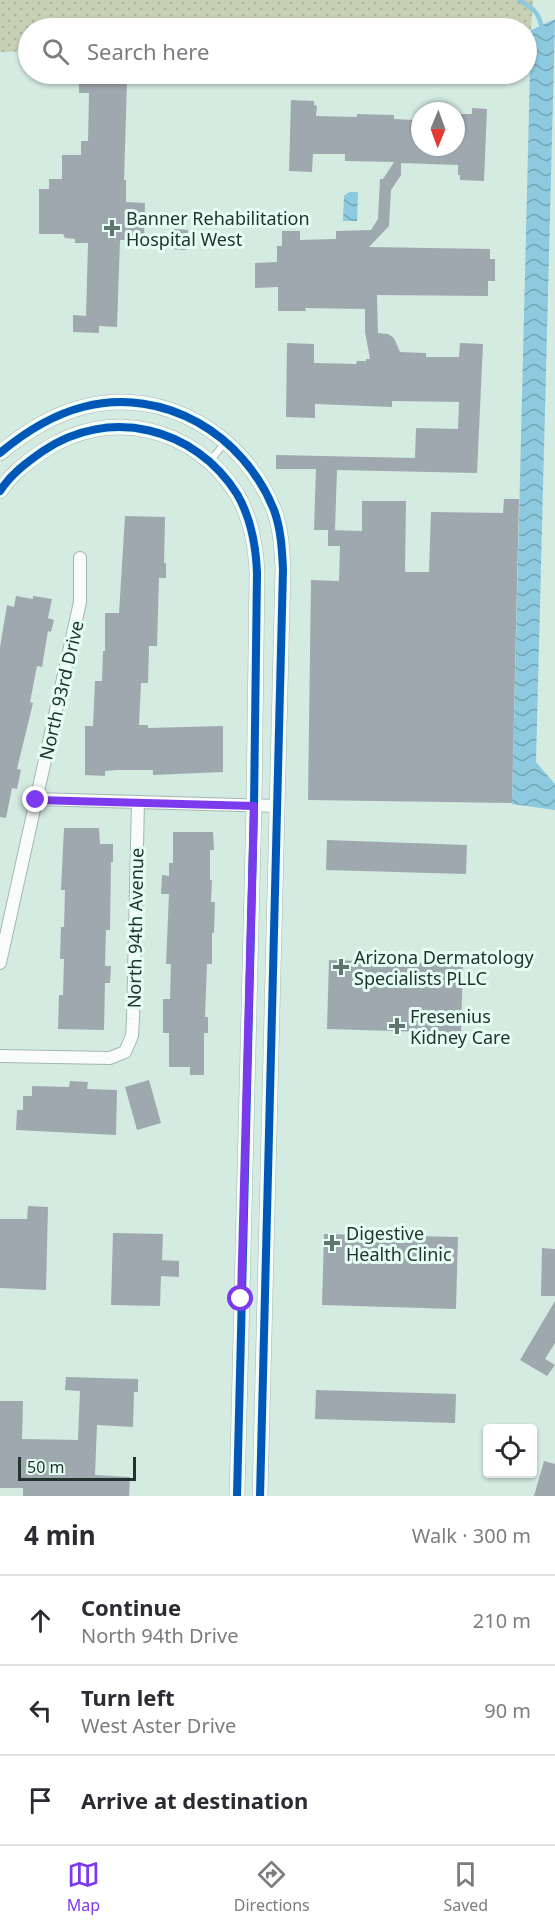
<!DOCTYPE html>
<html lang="en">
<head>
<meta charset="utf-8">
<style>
  body { margin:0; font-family:"Noto Sans",sans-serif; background:#f2f2f3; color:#2b2b33 }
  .controls { position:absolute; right:18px; bottom:18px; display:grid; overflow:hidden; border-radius:6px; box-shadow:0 2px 4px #0004 }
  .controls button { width:54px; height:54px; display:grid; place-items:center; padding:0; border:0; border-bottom:2px solid #e1e1e2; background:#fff; color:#2b2b33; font:30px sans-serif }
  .compass { position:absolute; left:411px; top:102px; width:54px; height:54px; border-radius:50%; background:#fff; box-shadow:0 2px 4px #0004; rotate:181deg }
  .scale { position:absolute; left:18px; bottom:15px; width:118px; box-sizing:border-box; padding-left:6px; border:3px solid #23342e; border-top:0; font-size:16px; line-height:21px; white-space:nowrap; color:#23342e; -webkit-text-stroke:4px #e4fef3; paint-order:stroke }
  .stop { position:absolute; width:18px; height:18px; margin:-14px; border:4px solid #7c3aed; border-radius:50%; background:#fff }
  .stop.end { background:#7c3aed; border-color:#fff; box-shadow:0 2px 6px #0008 }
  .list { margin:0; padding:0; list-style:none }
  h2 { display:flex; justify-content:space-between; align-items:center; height:78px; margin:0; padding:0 24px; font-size:26px }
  h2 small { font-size:20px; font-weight:400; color:#7c7c81 }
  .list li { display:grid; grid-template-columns:39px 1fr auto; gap:18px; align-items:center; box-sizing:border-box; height:90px; padding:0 24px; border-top:2px solid #e1e1e2 }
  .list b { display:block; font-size:22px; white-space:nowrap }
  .list p { margin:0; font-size:20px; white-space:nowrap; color:#7c7c81 }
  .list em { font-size:20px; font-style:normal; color:#7c7c81 }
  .icon { flex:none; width:33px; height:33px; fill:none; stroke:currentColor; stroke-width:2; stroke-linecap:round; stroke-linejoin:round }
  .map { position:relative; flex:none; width:555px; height:1496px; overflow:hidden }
  .search { position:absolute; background:#fff; box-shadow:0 2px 4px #0004; left:18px; right:18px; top:18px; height:66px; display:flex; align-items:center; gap:15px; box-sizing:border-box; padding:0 21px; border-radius:33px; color:#7c7c81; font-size:22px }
  .sheet { height:348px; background:#fff }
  nav { display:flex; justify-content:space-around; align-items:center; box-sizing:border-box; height:84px; border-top:2px solid #e1e1e2; background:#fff; font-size:16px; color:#7c7c81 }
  nav a { display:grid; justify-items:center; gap:3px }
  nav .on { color:#7c3aed }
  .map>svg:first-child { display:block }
  .grass { fill:url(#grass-dots) }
  .water { fill:url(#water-waves) }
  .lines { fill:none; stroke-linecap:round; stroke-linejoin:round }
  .stream { stroke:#8dcadf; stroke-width:4.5 }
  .building { fill:#9fa8af }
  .service-casing { stroke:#a4b7af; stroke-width:8 }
  .minor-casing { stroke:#a4b7af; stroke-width:14 }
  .tertiary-casing { stroke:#a4b7af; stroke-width:16 }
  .service { stroke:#f9fcfb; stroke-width:6 }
  .minor { stroke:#f9fcfb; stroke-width:12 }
  .tertiary { stroke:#f9fcfb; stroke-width:15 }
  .cycleway-casing { stroke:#e4fef3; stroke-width:11 }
  .cycleway { stroke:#0057b8; stroke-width:8 }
  .route { stroke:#7c3aed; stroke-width:8 }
  .poi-dot { fill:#61746d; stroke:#e4fef3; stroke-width:2 }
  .labels { text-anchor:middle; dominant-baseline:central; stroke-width:6; stroke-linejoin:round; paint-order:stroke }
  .poi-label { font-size:18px; fill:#23342e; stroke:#e4fef3; text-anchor:start }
  .street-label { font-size:18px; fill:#23342e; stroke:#e4fef3 }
</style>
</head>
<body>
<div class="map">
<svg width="555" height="1496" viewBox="0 0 555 1496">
  <defs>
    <pattern id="grass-dots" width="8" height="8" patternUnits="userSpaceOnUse" patternTransform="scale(1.5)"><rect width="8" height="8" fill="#c6d0b5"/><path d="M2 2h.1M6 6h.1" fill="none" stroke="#aab39c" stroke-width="1.8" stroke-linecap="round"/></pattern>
    <pattern id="water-waves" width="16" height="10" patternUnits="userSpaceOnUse" patternTransform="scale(1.5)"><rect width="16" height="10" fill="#8dcadf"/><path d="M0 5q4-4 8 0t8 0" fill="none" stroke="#73a5b5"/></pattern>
  </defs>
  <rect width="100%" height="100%" fill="#d4ebe2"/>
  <polygon class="grass" points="0,0 533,0 531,30 527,30 526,28 28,28 28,51 0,52"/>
  <g class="water">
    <polygon points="555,19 536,762 555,784 555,810 512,804 531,30"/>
    <polygon points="349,192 358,192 357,221 343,221 344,196"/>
  </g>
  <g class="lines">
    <path class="stream" d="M519,0c14,8 21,13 23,30"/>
  </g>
  <g class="building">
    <polygon points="79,74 103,74 103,76 106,76 106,82 127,83 124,180 126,180 126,202 145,203 144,239 128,238 128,240 120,240 117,327 99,326 99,333 73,332 73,315 86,316 88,243 75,243 75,239 65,238 63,234 39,234 39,189 49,189 49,179 62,179 62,155 81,155 81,141 88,141 89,93 79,93"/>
    <polygon points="291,100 314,101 314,105 317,106 316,116 357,117 357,114 394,115 394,119 414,120 414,123 420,123 420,147 456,147 456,122 461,122 461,114 472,114 472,108 487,109 484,181 460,180 460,175 458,175 458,165 401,163 401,175 391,190 389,226 369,247 490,249 490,259 495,259 495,281 488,281 488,296 377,295 378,333 388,334 394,338 400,352 426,353 426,357 459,357 460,343 483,344 477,473 337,470 335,530 314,530 316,469 276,469 276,455 415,458 416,428 458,429 459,402 392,401 392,407 315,404 315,418 286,417 287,343 314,344 314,363 356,364 357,361 366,361 366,359 370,359 365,332 365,309 305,308 306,311 278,311 278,287 255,288 255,263 277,262 277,246 282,246 282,231 300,231 300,240 336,239 336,231 371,230 378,219 380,179 383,179 394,162 345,161 345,154 313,154 312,172 289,171"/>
    <polygon points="173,229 188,230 186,250 172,249"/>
    <polygon points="504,499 519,499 512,803 308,800 311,580 339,581 340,546 328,546 328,530 362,531 362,501 406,501 405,572 429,572 431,512 503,513"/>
    <polygon points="125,516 165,517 164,563 166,563 166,578 159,578 157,646 149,646 148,683 141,683 139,725 148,725 148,728 223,726 223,772 153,775 153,770 117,770 105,771 105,776 85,775 85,726 93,726 95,681 102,681 103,651 105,651 105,613 119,613"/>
    <polygon points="16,596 33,599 33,596 52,599 48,618 54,620 51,632 48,631 42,667 37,666 30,702 33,703 17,769 21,770 17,789 12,788 6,818 0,817 0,647 7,605 14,607"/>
    <polygon points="64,828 99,828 100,844 113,844 113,862 111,862 110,930 106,930 105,966 111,966 110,983 105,983 104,1030 58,1029 59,995 63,995 64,959 60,959 61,927 64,927 65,890 61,890"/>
    <polygon points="173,832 213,832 214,850 210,850 210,880 212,880 211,902 215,902 214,933 212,933 212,964 207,964 205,1017 208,1017 208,1033 204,1033 204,1075 190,1075 190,1067 169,1067 169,1033 163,1033 163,999 170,999 171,964 166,964 169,894 161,894 162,875 169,876 169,863 173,863"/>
    <polygon points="327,840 467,845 466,874 326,870"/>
    <polygon points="329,960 463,964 461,1033 327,1029"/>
    <polygon points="149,1080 161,1123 137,1130 125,1087"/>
    <polygon points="70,1081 88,1082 87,1089 117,1090 116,1135 16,1130 17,1110 23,1110 23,1096 32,1096 32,1086 69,1087"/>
    <polygon points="28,1206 48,1207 46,1290 0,1288 0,1219 27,1219"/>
    <polygon points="113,1233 163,1234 162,1260 179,1261 179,1277 161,1276 160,1306 111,1305"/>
    <polygon points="324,1234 458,1237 456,1309 322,1305"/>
    <polygon points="542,1248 555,1249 555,1296 541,1296"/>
    <polygon points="555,1301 555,1343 545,1359 555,1365 547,1376 520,1360"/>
    <polygon points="66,1377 138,1379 138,1392 134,1392 133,1427 97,1425 95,1475 130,1477 129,1496 23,1496 23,1488 0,1488 0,1401 23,1401 22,1439 78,1440 80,1391 65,1390"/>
    <polygon points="316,1390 456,1394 455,1423 315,1419"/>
    <polygon points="544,1461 555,1464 555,1496 534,1496"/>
  </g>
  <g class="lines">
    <g class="service-casing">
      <polyline id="service" points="210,461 224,444"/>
    </g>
    <g class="minor-casing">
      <g id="minor">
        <polyline points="36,799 276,806"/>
        <polyline points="0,963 80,602 80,558"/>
        <polyline points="0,1056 110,1058 125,1052 132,1036 133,1019 138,802"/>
      </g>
    </g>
    <g class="tertiary-casing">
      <g id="tertiary">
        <path d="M0,453c25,-21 52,-38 83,-46 82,-21 161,28 191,103 7,19 8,39 9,59l-23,927"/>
        <path d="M0,491c11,-17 26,-28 43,-40 66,-45 152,-24 194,43 14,24 19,52 20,79l-3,233 -17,690"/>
      </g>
    </g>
    <use href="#service" class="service"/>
    <use href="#minor" class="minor"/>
    <use href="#tertiary" class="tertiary"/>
    <g class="cycleway-casing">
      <g id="cycleway">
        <path d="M0,453c25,-21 52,-38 83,-46 82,-21 161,28 191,103 7,19 8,39 9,59l-23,927"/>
        <path d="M0,491c11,-17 26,-28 43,-40 66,-45 152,-24 194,43 14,24 19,52 20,79l-3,233 -17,690"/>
      </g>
    </g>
    <use href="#cycleway" class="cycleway"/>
  </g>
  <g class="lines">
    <polyline class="route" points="36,800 254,806 241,1299"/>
  </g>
  <g class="poi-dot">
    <path d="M109 219h6v6h6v6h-6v6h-6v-6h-6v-6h6z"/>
    <path d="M338 958h6v6h6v6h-6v6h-6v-6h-6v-6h6z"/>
    <path d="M394 1017h6v6h6v6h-6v6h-6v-6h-6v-6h6z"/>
    <path d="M329 1234h6v6h6v6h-6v6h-6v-6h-6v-6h6z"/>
  </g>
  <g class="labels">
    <g class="poi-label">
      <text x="126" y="218">Banner Rehabilitation<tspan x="126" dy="21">Hospital West</tspan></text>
      <text x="354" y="957">Arizona Dermatology<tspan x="354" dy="21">Specialists PLLC</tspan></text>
      <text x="410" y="1016">Fresenius<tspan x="410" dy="21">Kidney Care</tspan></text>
      <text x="346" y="1233">Digestive<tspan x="346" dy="21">Health Clinic</tspan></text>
    </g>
    <g class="street-label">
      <text transform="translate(61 690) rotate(-77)">North 93rd Drive</text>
      <text transform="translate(135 928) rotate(-89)">North 94th Avenue</text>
    </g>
  </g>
</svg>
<div class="controls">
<button><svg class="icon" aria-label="locate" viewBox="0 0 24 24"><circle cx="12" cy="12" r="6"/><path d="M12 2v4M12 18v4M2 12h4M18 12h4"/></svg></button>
</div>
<svg class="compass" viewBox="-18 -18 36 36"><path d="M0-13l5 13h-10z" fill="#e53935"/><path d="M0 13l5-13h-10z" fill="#7c7c81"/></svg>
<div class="scale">50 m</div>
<div class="stop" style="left:241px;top:1299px"></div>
<div class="stop end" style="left:36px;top:800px"></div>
<div class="search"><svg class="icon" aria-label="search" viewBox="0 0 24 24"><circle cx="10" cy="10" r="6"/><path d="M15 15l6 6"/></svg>Search here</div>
</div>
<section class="sheet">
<h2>4 min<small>Walk · 300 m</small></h2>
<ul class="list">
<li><svg class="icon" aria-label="ahead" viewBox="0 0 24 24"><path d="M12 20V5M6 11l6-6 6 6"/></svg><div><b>Continue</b><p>North 94th Drive</p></div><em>210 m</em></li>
<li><svg class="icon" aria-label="left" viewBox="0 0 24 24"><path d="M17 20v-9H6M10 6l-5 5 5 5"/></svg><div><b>Turn left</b><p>West Aster Drive</p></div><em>90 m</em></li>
<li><svg class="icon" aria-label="arrive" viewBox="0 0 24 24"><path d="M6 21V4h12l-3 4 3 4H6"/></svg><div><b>Arrive at destination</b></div></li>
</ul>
</section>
<nav>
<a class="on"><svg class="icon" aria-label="map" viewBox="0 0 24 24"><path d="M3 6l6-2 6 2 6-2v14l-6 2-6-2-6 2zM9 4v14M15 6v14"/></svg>Map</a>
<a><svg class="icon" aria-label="directions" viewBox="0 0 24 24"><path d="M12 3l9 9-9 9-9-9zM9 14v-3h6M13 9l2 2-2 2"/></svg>Directions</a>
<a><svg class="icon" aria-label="saved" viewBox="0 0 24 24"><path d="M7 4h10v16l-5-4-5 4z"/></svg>Saved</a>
</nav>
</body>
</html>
